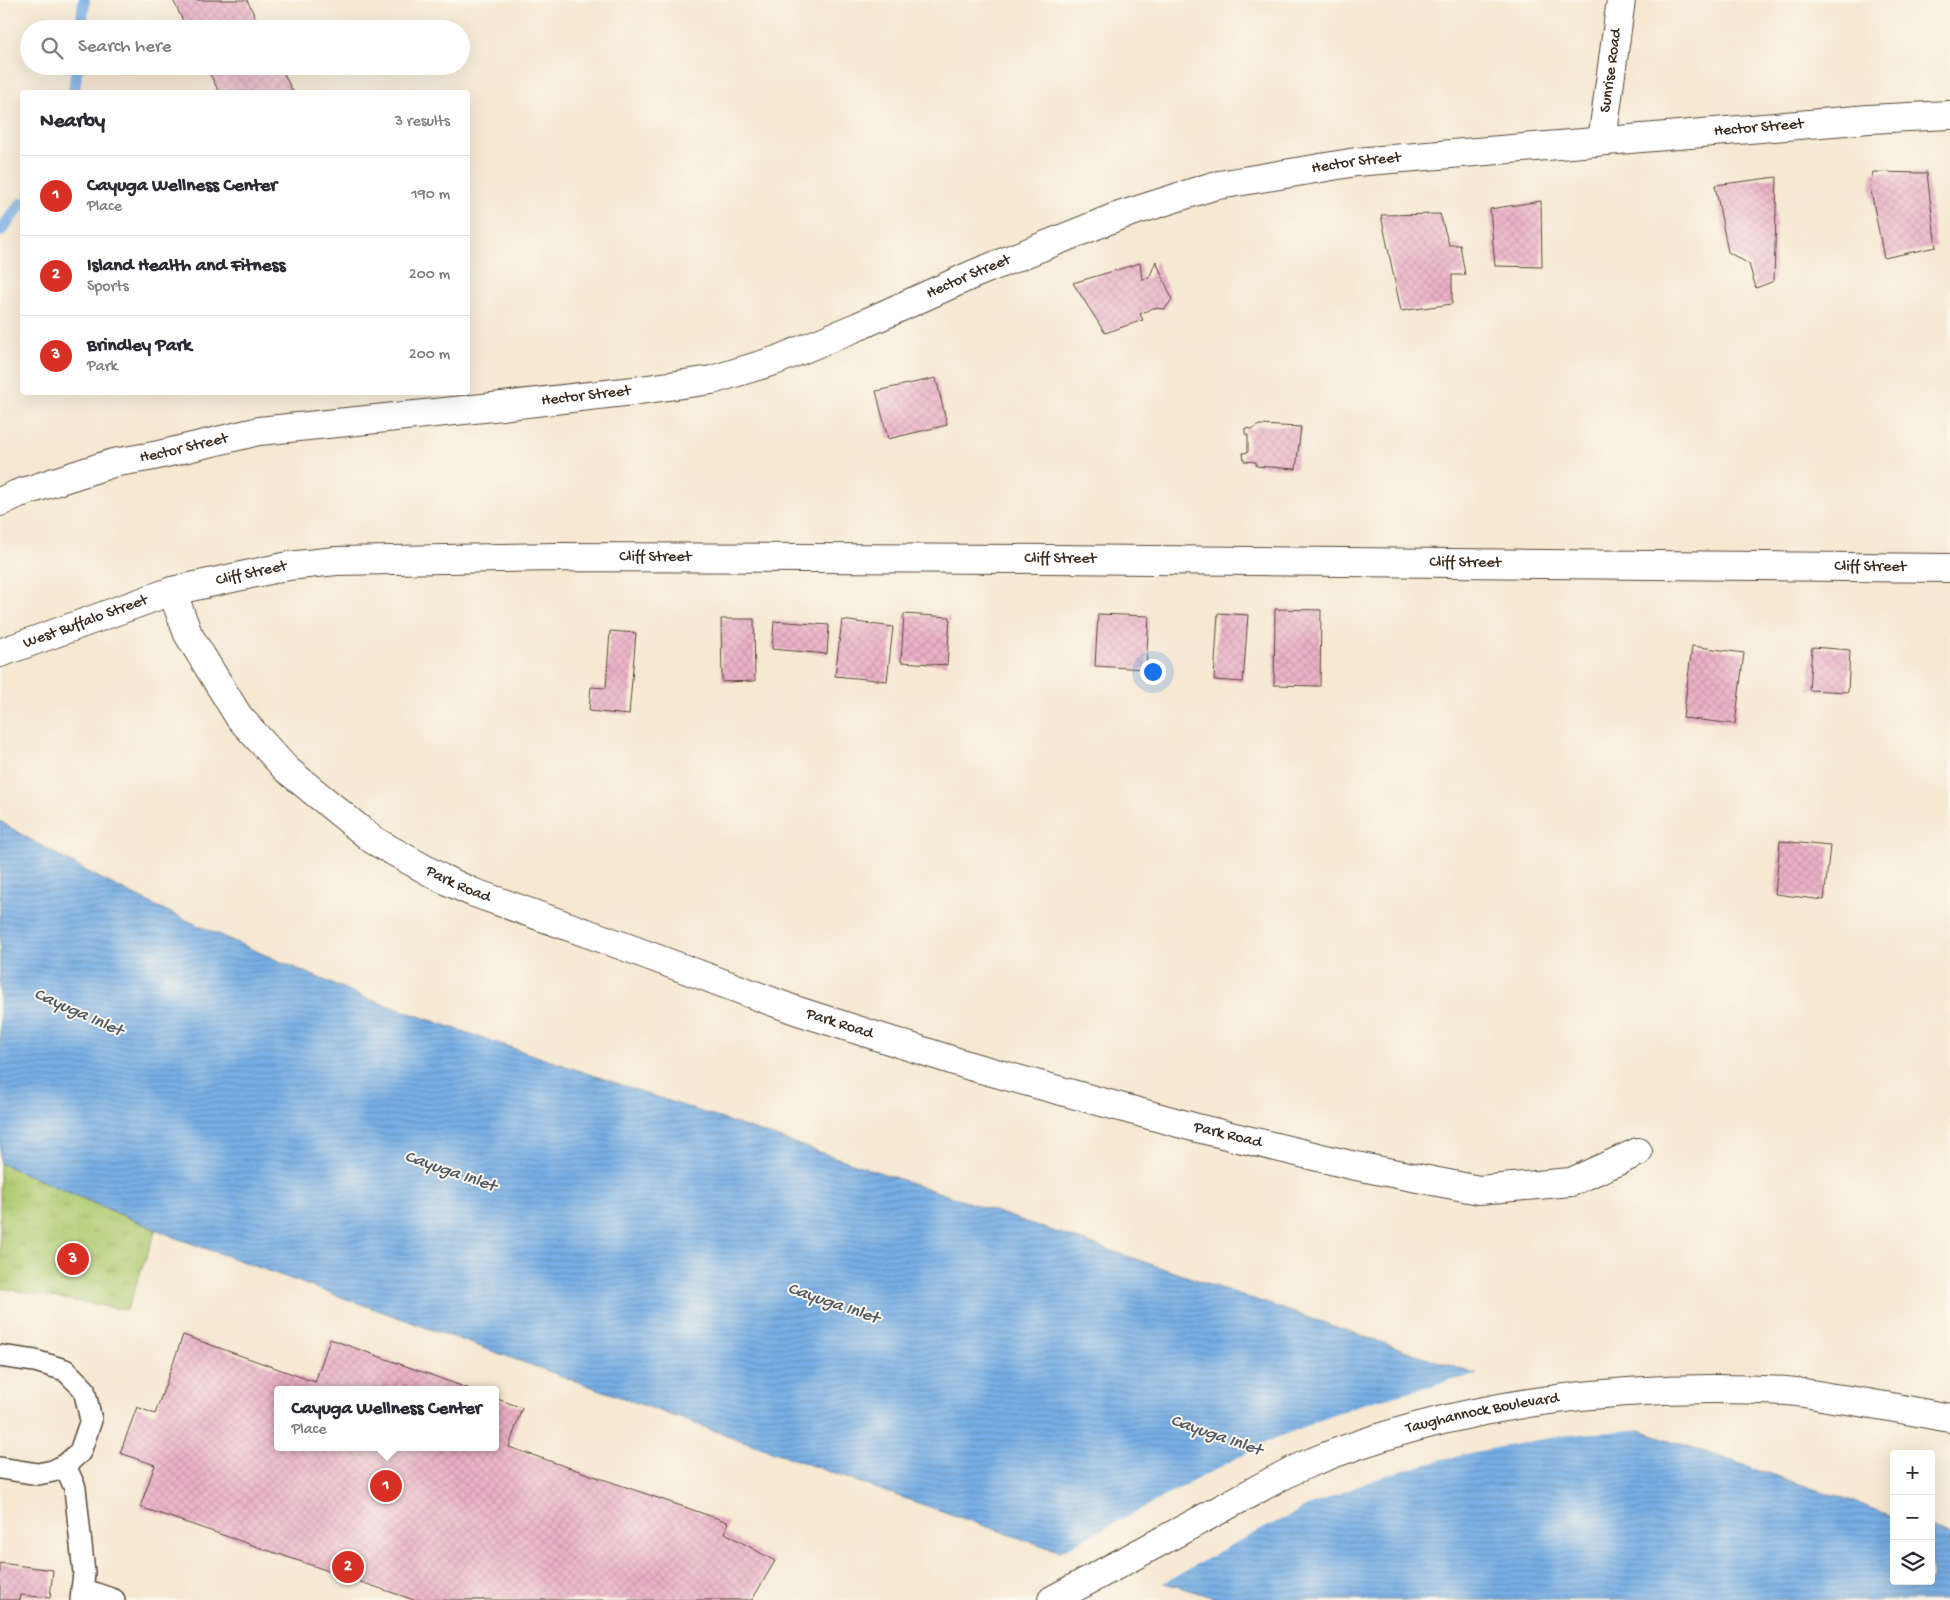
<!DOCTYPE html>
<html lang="en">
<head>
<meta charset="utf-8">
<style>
  body { margin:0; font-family:"Gochi Hand",sans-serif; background:#f7f7f7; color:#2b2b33 }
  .controls { position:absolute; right:15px; bottom:15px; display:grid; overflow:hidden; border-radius:5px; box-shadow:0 5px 20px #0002 }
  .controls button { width:45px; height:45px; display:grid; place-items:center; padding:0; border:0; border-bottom:1px solid #e1e1e2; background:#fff; color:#2b2b33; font:25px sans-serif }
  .you { position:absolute; left:1152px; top:671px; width:18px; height:18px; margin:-12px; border:4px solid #fff; border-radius:50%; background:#1a73e8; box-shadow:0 0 0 8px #1a73e833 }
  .badge { display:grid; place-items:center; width:32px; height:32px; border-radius:50%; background:#d93025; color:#fff; font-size:16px; font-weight:700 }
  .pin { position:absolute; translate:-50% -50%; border:2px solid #fff; box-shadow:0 1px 5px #0006 }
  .popup { position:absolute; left:274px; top:1386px; width:225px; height:65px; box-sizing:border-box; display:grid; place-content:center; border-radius:5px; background:#fff; filter:drop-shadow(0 1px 4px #0005); font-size:16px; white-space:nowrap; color:#7c7c81 }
  .popup b { font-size:19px; color:#2b2b33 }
  .popup::after { content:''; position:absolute; left:50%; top:100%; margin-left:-10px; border:10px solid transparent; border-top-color:#fff }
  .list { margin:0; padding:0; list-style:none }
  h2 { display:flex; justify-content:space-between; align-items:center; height:65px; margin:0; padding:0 20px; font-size:21px }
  h2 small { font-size:16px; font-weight:400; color:#7c7c81 }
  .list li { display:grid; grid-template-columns:32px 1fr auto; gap:15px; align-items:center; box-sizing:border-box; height:80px; padding:0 20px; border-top:1px solid #e1e1e2 }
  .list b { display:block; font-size:19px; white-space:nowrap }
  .list p { margin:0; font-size:16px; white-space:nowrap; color:#7c7c81 }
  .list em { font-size:16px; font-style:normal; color:#7c7c81 }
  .icon { flex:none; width:28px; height:28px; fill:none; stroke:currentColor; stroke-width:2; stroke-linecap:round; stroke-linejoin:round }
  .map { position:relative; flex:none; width:1950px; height:1600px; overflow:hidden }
  .search { position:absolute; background:#fff; box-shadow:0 5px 20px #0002; left:20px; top:20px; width:450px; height:55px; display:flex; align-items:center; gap:12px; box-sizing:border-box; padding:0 18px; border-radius:28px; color:#7c7c81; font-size:19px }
  .panel { position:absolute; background:#fff; box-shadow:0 5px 20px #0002; left:20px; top:90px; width:450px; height:305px; border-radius:5px }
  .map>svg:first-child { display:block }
  .grass { fill:url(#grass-tufts); stroke:#757a48 }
  .water { fill:url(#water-rules); stroke:#586c82 }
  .pier { fill:#f6e8d1 }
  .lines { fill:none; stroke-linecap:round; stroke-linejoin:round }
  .stream { stroke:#76aee5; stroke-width:12 }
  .building { fill:url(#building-cross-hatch) }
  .service-casing { stroke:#574639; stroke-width:24 }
  .minor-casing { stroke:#574639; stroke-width:30 }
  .secondary-casing { stroke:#574639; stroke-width:30 }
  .primary-casing { stroke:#574639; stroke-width:30 }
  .service { stroke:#fff; stroke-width:21 }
  .minor { stroke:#fff; stroke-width:28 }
  .secondary { stroke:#fff; stroke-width:28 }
  .primary { stroke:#fff; stroke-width:28 }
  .labels { text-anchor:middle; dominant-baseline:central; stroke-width:4; stroke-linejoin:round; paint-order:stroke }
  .street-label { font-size:16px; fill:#3b2a1e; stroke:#fbf7ec }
  .water-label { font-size:18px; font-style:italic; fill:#505864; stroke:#fbf7ec }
</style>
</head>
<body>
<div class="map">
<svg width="1950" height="1600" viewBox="0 0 1950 1600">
  <defs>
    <pattern id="grass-tufts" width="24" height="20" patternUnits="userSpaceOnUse" patternTransform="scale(1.25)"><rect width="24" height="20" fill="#afcb71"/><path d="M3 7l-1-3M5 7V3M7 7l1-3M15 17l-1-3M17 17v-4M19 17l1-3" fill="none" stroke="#97ae61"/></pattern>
    <pattern id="water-rules" width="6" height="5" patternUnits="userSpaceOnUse" patternTransform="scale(1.25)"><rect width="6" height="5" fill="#76aee5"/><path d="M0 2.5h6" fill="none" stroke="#628eb9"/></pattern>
    <pattern id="building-cross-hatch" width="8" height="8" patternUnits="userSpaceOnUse" patternTransform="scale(1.25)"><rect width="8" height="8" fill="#ebb1c7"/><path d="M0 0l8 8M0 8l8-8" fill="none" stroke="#ca98aa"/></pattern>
  </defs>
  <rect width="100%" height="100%" fill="#fbf7ec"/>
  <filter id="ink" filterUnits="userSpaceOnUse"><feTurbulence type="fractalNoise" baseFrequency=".02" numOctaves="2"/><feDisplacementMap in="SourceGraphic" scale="10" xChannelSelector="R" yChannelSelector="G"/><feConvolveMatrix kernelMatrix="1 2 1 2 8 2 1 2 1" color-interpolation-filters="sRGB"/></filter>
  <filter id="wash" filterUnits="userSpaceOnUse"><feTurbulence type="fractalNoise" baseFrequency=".0096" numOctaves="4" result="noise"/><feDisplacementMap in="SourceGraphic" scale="20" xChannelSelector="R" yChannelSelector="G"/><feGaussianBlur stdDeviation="1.12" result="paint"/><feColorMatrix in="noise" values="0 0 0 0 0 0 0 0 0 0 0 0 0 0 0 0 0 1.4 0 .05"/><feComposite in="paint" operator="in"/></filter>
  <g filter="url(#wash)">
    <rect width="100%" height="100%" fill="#f6e8d1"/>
    <polygon class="grass" points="0,1163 156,1230 127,1310 0,1288"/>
    <path class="water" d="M0,821c115,73 243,124 368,178l1526,517v65h37v-53l19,7v65h-728l-179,-54 -174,-60 -690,-247 -179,-76z"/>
    <polygon class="pier" points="1483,1374 1645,1429 1560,1436 1474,1452 1389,1474 1308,1506 1233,1544 1162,1584 1058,1553 1271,1440 1359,1405 1448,1381"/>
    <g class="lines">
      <g class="stream">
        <polyline points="81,29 84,0"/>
        <polyline points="74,92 77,66"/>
        <polyline points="0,231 22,203"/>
      </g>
    </g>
    <g id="blocks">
      <g class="building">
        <polygon points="173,0 247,0 261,29 187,29"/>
        <polygon points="206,66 280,66 293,92 219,92"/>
        <polygon points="1873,172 1927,173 1936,247 1884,258 1870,186"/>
        <polygon points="1777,177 1774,281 1756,288 1749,264 1728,252 1715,185"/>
        <polygon points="1541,201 1542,267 1495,266 1490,209"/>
        <polygon points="1440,214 1449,245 1460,245 1465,275 1452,275 1452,304 1401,311 1381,215"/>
        <polygon points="1156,261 1172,299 1165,309 1153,308 1140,314 1143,320 1105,333 1073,283 1140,263 1142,279 1149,278"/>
        <polygon points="936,378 947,425 888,439 876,391"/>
        <polygon points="1259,425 1301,427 1296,469 1256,466 1256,462 1244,461 1243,453 1248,452 1248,435 1245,434 1245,428 1253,429"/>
        <polygon points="1275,609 1321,610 1320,686 1274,685"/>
        <polygon points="1218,613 1248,615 1243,682 1214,680"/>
        <polygon points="904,614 950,617 947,665 901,662"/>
        <polygon points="1098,614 1149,616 1146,669 1095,666"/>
        <polygon points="721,619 754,619 755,681 722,682"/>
        <polygon points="842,620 893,627 887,681 835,676"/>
        <polygon points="774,621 829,625 827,654 772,649"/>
        <polygon points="610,631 636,633 629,715 589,711 591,687 606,688"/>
        <polygon points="1692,646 1744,653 1735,724 1683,718"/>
        <polygon points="1812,647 1850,650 1848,692 1809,690"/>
        <polygon points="1780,841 1830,846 1824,900 1775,894"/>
        <polygon points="183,1335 315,1382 330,1339 470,1389 277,1390 277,1447 495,1447 495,1398 522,1408 509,1447 728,1522 725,1533 775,1561 752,1600 414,1600 140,1507 155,1465 120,1453 137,1407 155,1414"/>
        <polygon points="0,1563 53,1570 50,1598 21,1595 20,1600 0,1600"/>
      </g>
    </g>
  </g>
  <g filter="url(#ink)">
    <use href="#blocks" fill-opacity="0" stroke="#574639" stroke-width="1"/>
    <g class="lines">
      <g class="service-casing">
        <g id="service">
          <polyline points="0,1356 35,1361 65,1370 84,1389 91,1420 80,1452 65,1465 53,1471 38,1474 0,1468"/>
          <polyline points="65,1465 75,1488 84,1573 81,1600"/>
          <polyline points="82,1589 114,1600"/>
        </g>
      </g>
      <g class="minor-casing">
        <g id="minor">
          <path id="s1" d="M1602,141l19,-141"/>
          <path id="s2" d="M172,591l16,43 51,83 47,52 87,71 68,38 31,14 151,54 172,64 175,56 227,62 154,37 128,25 92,-8 67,-30"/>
        </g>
      </g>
      <g class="secondary-casing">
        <g id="secondary">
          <path id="s3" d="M1052,1600c60,-32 120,-65 180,-97 25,-13 49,-28 75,-39 150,-62 319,-82 479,-73 16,1 32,4 47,7 40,5 78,13 117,20"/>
        </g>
      </g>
      <g class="primary-casing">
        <g id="primary">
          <path id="s4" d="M0,502l17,-8 96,-31 41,-7 105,-25 234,-24 140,-16 79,-11 65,-20 82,-34 115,-52 142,-57 97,-31 143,-24 513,-43 81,-4"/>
          <path id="s5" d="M0,653l172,-62 116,-25 48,-5 219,-4 496,2 899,9"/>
        </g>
      </g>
      <use href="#service" class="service"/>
      <use href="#minor" class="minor"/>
      <use href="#secondary" class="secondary"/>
      <use href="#primary" class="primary"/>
    </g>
  </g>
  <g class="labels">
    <g class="street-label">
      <text stroke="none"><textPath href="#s1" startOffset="71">Sunrise Road</textPath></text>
      <text stroke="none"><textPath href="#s4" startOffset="1812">Hector Street</textPath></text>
      <text stroke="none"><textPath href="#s4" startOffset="1408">Hector Street</textPath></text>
      <text stroke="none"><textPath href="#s4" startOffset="1002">Hector Street</textPath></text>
      <text stroke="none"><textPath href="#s4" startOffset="598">Hector Street</textPath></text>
      <text stroke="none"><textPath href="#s4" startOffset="192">Hector Street</textPath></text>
      <text stroke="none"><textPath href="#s5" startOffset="669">Cliff Street</textPath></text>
      <text stroke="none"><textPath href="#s5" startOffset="1074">Cliff Street</textPath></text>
      <text stroke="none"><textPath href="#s5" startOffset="1479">Cliff Street</textPath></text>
      <text stroke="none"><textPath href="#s5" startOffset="1884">Cliff Street</textPath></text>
      <text stroke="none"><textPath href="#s5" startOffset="264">Cliff Street</textPath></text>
      <text stroke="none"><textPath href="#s5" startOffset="91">West Buffalo Street</textPath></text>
      <text stroke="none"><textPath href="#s2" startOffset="422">Park Road</textPath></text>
      <text stroke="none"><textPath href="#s2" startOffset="828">Park Road</textPath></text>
      <text stroke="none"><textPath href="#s2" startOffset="1232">Park Road</textPath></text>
      <text stroke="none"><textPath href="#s3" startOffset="472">Taughannock Boulevard</textPath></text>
    </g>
    <g class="water-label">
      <text transform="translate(78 1013) rotate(24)">Cayuga Inlet</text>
      <text transform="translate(450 1172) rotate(19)">Cayuga Inlet</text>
      <text transform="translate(833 1304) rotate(19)">Cayuga Inlet</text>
      <text transform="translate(1216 1436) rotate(19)">Cayuga Inlet</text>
    </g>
  </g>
</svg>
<div class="controls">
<button>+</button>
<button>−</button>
<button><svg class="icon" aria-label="layers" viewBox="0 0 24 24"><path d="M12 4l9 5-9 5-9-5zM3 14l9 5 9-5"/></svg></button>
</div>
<div class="you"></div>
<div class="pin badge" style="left:386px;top:1486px">1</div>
<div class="popup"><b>Cayuga Wellness Center</b>Place</div>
<div class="pin badge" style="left:348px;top:1567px">2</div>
<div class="pin badge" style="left:73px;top:1259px">3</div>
<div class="search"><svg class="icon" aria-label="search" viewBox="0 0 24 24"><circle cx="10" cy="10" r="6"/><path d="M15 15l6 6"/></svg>Search here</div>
<section class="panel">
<h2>Nearby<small>3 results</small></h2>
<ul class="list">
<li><span class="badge">1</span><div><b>Cayuga Wellness Center</b><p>Place</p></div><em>190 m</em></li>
<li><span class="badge">2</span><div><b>Island Health and Fitness</b><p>Sports</p></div><em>200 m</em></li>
<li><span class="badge">3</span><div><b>Brindley Park</b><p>Park</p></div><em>200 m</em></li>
</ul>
</section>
</div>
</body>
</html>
